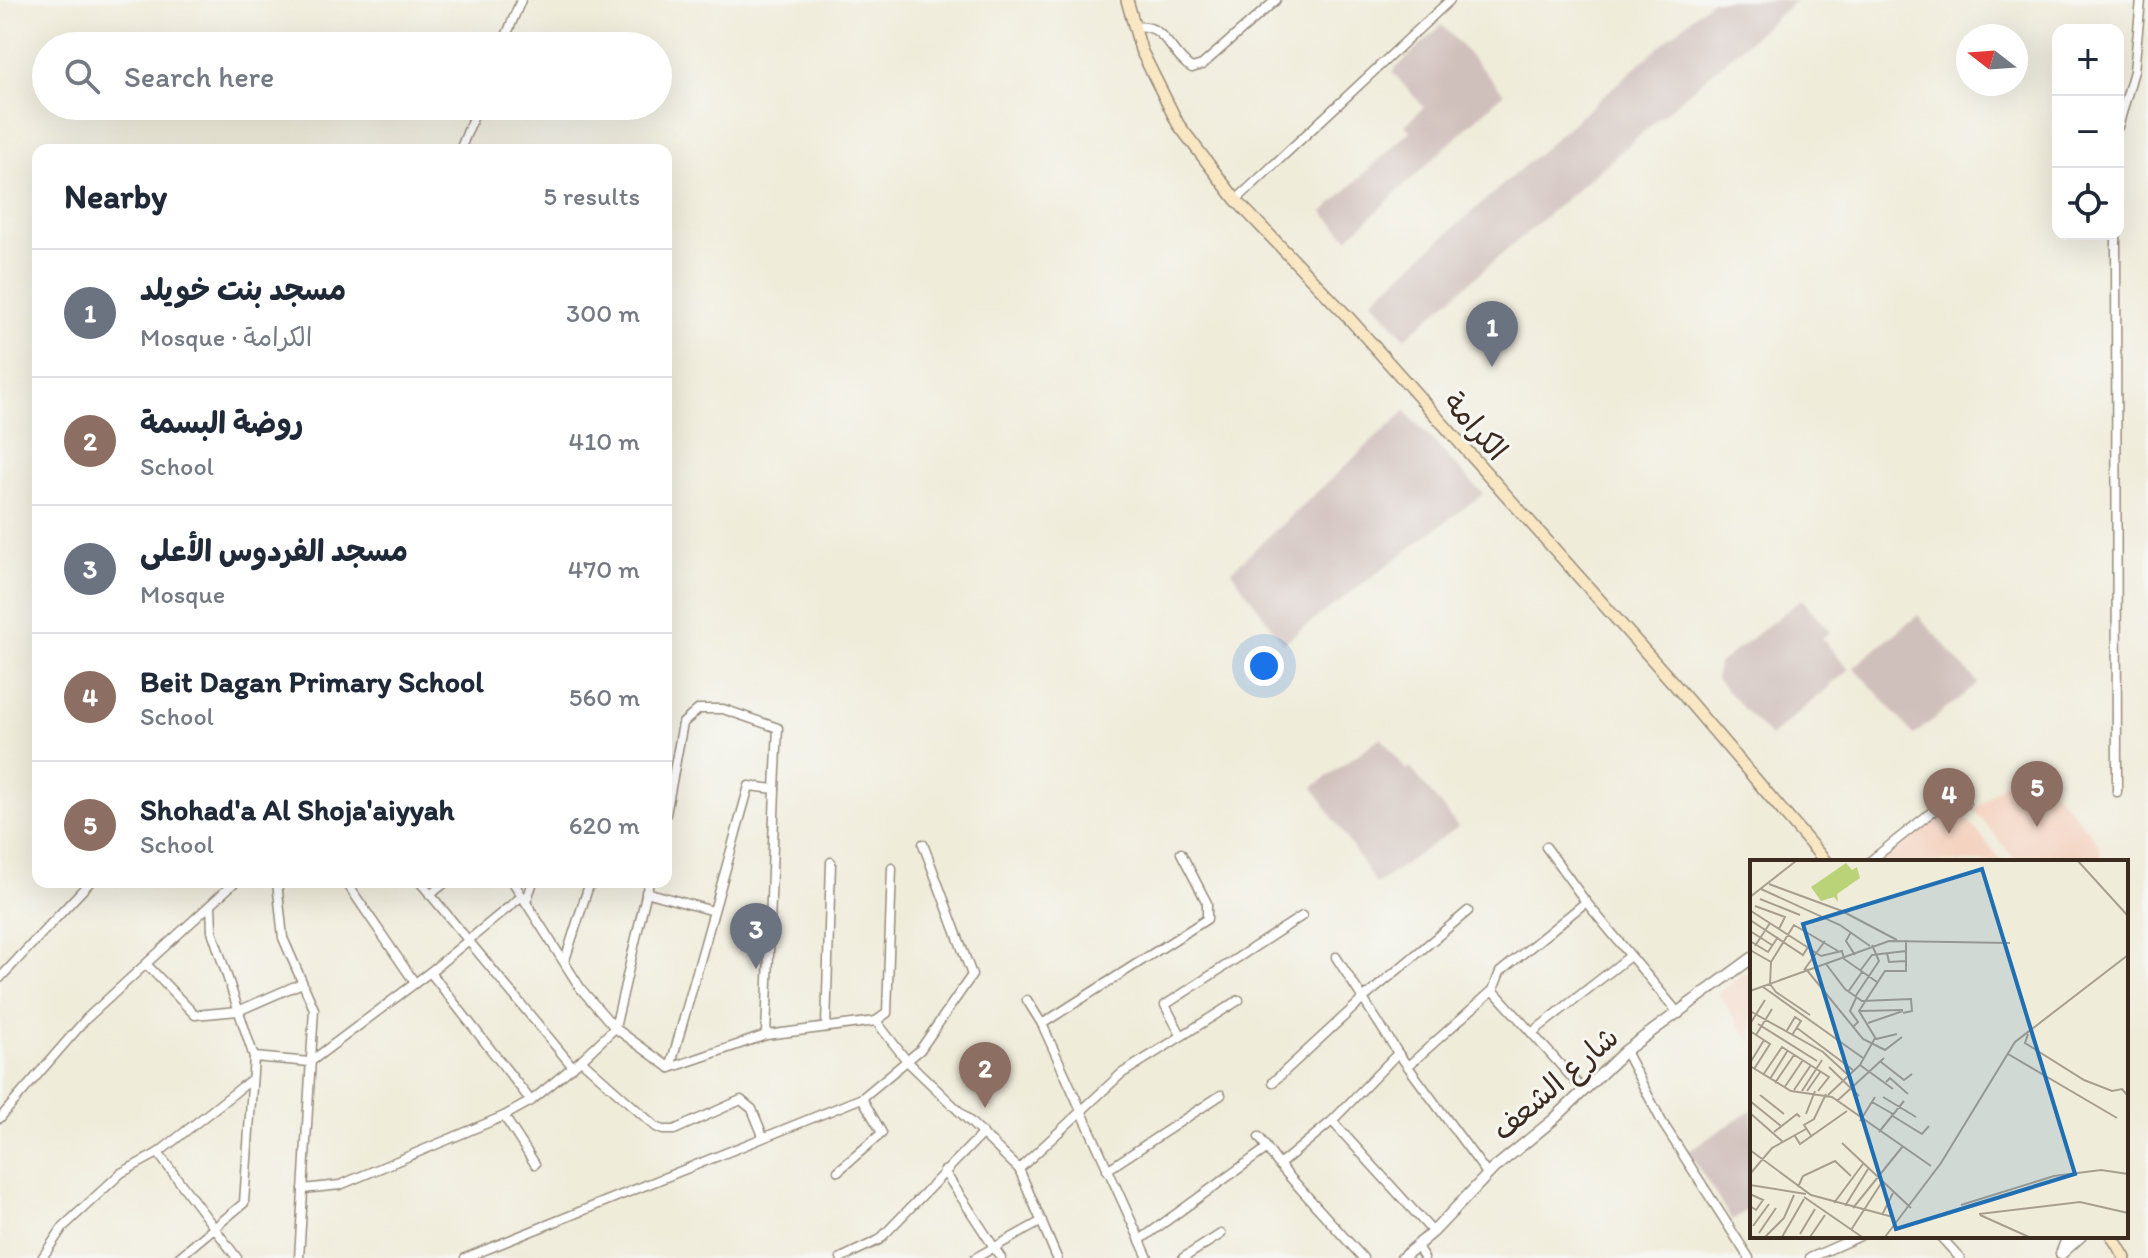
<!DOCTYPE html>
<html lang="en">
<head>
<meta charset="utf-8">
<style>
  body { margin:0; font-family:Itim,"Playpen Sans Arabic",sans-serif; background:#f6f6f7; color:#1f2937 }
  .controls { position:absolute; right:24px; top:24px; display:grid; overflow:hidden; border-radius:16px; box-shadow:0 8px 32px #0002 }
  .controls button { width:72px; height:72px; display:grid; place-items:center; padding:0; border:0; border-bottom:2px solid #e0e1e3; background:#fff; color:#1f2937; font:40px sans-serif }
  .compass { position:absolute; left:1956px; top:24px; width:72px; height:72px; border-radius:50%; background:#fff; box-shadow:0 8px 32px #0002; rotate:287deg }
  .you { position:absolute; left:1264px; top:666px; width:28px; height:28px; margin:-20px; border:6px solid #fff; border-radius:50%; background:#1a73e8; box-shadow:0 0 0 12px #1a73e833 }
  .badge { display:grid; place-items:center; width:52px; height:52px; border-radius:50%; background:#2563eb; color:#fff; font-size:26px; font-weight:700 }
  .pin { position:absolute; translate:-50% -66px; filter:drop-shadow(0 2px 4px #0008) }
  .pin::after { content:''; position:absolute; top:42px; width:28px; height:24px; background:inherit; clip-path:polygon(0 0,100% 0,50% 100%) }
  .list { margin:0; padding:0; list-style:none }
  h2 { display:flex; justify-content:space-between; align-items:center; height:104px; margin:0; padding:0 32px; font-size:34px }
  h2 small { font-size:26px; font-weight:400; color:#747a83 }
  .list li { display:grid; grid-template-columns:52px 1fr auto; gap:24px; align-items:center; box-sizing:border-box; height:128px; padding:0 32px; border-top:2px solid #e0e1e3 }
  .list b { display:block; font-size:30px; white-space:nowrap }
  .list p { margin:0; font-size:26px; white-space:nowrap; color:#747a83 }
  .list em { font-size:26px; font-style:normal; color:#747a83 }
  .icon { flex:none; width:44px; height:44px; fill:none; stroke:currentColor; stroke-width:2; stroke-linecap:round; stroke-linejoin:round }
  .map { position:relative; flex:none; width:2148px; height:1258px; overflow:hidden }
  .search { position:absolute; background:#fff; box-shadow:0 8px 32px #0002; left:32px; top:32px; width:640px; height:88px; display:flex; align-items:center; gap:20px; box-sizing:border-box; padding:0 28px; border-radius:44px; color:#747a83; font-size:30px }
  .panel { position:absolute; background:#fff; box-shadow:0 8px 32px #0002; left:32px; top:144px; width:640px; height:744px; border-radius:16px }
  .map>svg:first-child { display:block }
  .built { fill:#f4d3c1 }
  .industrial { fill:#d0c0bc }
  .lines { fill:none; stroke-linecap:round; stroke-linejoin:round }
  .minor-casing { stroke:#968b7c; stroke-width:11 }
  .tertiary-casing { stroke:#968b7c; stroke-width:13 }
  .secondary-casing { stroke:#968b7c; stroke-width:14 }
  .minor { stroke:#fff; stroke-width:8 }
  .tertiary { stroke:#fff; stroke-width:10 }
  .secondary { stroke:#f9e7c3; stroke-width:11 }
  .labels { text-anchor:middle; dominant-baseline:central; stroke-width:6; stroke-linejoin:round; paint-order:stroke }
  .street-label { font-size:30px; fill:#3b2a1e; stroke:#f6f6f2 }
  .inset-road { fill:none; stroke:#a89e8f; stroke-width:2 }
  .view { fill:#1f6fb2; fill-opacity:0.15; stroke:#1f6fb2; stroke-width:4 }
  .inset-edge { fill:none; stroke:#3b2a1e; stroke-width:4 }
</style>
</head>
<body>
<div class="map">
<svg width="2148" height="1258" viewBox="0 0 2148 1258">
  <rect width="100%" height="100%" fill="#f6f6f2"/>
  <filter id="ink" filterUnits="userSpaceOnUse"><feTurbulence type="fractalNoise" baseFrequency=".0125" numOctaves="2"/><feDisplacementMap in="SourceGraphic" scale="16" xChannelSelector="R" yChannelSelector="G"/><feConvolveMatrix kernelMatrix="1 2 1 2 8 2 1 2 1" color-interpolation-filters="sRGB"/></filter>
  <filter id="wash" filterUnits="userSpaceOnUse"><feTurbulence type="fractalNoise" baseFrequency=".006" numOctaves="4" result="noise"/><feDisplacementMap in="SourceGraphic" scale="32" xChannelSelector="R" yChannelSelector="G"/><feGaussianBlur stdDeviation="1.8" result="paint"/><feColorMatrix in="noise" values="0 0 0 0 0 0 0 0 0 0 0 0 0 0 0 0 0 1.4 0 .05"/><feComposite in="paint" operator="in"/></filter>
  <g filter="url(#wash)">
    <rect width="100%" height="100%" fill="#f0ecda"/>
    <g class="built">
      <polygon points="2029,761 2099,844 2102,862 2017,862 1974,810"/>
      <polygon points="1955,805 2003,862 1882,862"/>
      <polygon points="1752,968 1752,1043 1718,993"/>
    </g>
    <g class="industrial">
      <polygon points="1712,0 1796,0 1405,338 1372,300"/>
      <polygon points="1442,25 1504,93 1348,238 1323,212 1410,131 1405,125 1424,107 1392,72"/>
      <polygon points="1405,411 1483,494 1283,643 1231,571"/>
      <polygon points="1802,599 1830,632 1822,638 1849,670 1770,737 1716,679 1718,664"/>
      <polygon points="1918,615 1978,683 1914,735 1854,667"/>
      <polygon points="1381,737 1406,770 1410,767 1458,827 1376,884 1313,787"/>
      <polygon points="1752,1110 1752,1207 1732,1220 1688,1151"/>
    </g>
  </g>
  <g filter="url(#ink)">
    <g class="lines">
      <g class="minor-casing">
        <g id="minor">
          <path d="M1135,27c31,-5 35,29 57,41l10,-3 74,-65"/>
          <polyline points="502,46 521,0"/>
          <polyline points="2118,127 2134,71 2141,0"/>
          <polyline points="460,150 478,106"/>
          <polyline points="1236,200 1450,0"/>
          <polyline points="2116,234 2117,792"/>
          <polyline points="666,814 683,723 699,709 723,709 778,728 775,789"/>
          <polyline points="1869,862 1953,795 1966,804"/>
          <polyline points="277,882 283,938 314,1009 299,1258"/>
          <polyline points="346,882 415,983"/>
          <polyline points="420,882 573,1067"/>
          <polyline points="513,882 581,989 615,1028 670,1068 766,1035 876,1021 887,1013 892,868"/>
          <polyline points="646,892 713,911"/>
          <polyline points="430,895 446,882"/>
          <polyline points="526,902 533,882"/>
          <polyline points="1586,902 1679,1014"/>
          <polyline points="211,905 212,931 254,1057"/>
          <polyline points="1336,957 1398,1053 1488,1175"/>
          <polyline points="565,960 590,882"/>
          <polyline points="148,966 195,1015 238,1011 302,983"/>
          <polyline points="430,972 531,1101"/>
          <polyline points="0,978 90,882"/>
          <polyline points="1493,990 1584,1091"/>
          <polyline points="1027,1000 1042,1024 1148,1258"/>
          <polyline points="876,1021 907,1061 1019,1169 1057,1258"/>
          <polyline points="1042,1024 1207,919 1207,903 1181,853"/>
          <polyline points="826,1027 831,862"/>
          <polyline points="1533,1032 1630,956"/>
          <polyline points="1181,1035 1165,1005 1302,916"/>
          <polyline points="1625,1051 1662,1122 1749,1258"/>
          <polyline points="581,1060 656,1127 663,1130 674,1130 741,1100 752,1109 763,1136"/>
          <polyline points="1408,1066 1493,990 1500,972 1586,902 1546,847"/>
          <polyline points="670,1068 749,786 775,789 766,1035"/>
          <polyline points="1273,1082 1364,998 1468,911"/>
          <polyline points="504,1116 535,1164"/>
          <polyline points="0,1118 86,1019 235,882"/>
          <polyline points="1332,1121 1433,1232"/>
          <polyline points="1259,1137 1279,1165 1363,1258"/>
          <polyline points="158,1153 237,1258"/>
          <polyline points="1279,1165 1332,1121 1398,1053"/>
          <polyline points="1019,1169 1121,1074 1239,1000"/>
          <polyline points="1107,1170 1221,1095"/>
          <polyline points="838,1171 882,1133 862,1098"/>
          <polyline points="944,1171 1001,1258"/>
          <polyline points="303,1189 340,1185 504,1116 531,1101 581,1060 615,1028 649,882"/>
          <polyline points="1940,1236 1960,1258"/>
          <polyline points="1140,1240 1266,1149"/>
          <polyline points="1417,1246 1424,1258"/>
          <polyline points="42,1258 63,1227 121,1173 158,1153 252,1079"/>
          <polyline points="178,1258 244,1203 254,1057 310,1062 430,972 522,896"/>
          <polyline points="465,1258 862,1098 920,1050 972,975 923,844"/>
          <polyline points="841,1258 879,1240 983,1133"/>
          <polyline points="975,1258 1042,1221"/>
          <polyline points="1183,1258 1221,1234"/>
          <polyline points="1810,1258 1860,1236"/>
        </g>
      </g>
      <g class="tertiary-casing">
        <g id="tertiary">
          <polyline points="2068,1236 2061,1254 2081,1236"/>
          <polyline points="1402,1258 1433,1232 1493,1169 1553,1120 1625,1051 1752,958"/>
        </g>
      </g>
      <g class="secondary-casing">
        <g id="secondary">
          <polyline points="1127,0 1141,50 1178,124 1236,200 1348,317 1675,685 1826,862"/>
          <polyline points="2112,1236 2125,1258"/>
        </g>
      </g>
      <use href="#minor" class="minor"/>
      <use href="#tertiary" class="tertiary"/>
      <use href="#secondary" class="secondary"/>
    </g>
  </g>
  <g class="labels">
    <g class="street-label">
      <text transform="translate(1476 426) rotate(49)">الكرامة</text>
      <text transform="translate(1555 1083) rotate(-41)">شارع الشعف</text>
    </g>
  </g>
  <g transform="translate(1750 860)">
    <rect width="378" height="378" fill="#f0ecda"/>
    <path d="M96,3l6,7 5,-3 3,11 -23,16 1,8 -4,-5 -13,4 -10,-14z" fill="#bad378"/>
    <path class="inset-road" d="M328,1l50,55M19,24l73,27 55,29M11,29l79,36 30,21M0,37l46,-36M10,39l40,16M5,46l30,11 -6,12M1,51l70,45 21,-5 2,8 33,23M0,60l53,35 5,-8M0,71l22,14M101,72l-5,9 9,14M0,81l18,11 10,-15M5,86l15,-23M0,90l21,12 -1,22 6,8 34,23M137,93l2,9 17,-1M21,102l23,-37 44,26M76,104l19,25 17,12 49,-2 1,12 -9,2M56,109l57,70 22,11 17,-13M54,110l21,-29M110,111l12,-16 34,-4M13,127l100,71M0,131l139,-50 121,2M98,132l14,-20M105,137l24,-36 -7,-16M0,151l73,41 25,23M110,151l43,-1M118,163l35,-12M0,164l15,-24M8,164l59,37M103,167l5,-5 -8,-11 6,-13M47,168l56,42M0,171l20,13 -16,25M36,172l9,-15 6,4 -9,14M147,174l-21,5 -17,-28 26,-40h21v-31M278,174l-3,9 59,37 28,11 10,-2 6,7M6,175l16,-26M258,194l109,64M131,202l23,18 8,-6M0,203l14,-23M110,205l33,24M0,206l41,25 41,6 99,69M79,207l30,29M13,215l19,-28 47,30 -11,14M20,219l18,-29M136,222l4,-4 18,16M25,223l19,-28M34,228l19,-28M44,230l17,-25M52,231l20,-31M57,231l14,-20M10,235l24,19M78,235l32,-30 15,-27M133,237l33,20M0,241l31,25M87,241l47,-43M122,242l21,12M0,253l33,29M56,254l9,-23M141,255l31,19 7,-8M110,261l15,-24M24,272l23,-18 3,3M129,272l25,-31M45,276l5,8 47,-33M62,277l-8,-12 10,-6 12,-25M92,283l69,65M0,290l61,45 82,22M0,314l22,-26 34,-19M0,325l56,9M48,327l5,-11 32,-15 16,15M0,334l13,6 -7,10 -6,-4M54,337l58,40M84,343l29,-39M211,345l93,-29 47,-6 27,4M95,346l23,-37M103,348l50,-62M229,354l101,-12 48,11M132,355l11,-22M230,355l49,22M3,366l16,-22M101,370l31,-48M9,373l17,-25M50,374l15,-25M15,377l19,-19 10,-23M32,377l22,-38M60,377l15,-22M135,377l56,-74 74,-121 113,-87"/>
    <path class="view" d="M232,9l93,305 -179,55 -93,-305z"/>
    <rect width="378" height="378" class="inset-edge"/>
  </g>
</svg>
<div class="controls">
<button>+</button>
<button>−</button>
<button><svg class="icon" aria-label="locate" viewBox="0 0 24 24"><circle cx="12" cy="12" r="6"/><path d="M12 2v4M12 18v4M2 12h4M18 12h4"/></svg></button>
</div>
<svg class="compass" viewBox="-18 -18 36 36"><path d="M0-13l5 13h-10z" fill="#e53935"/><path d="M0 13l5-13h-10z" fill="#747a83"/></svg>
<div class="you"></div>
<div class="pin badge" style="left:1492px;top:367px;background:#6b7280">1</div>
<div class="pin badge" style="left:985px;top:1108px;background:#8d6e63">2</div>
<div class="pin badge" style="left:756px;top:969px;background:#6b7280">3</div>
<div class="pin badge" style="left:1949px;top:834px;background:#8d6e63">4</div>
<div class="pin badge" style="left:2037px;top:827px;background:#8d6e63">5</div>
<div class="search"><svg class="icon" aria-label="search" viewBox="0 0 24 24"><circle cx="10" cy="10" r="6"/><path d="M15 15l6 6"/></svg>Search here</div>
<section class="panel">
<h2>Nearby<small>5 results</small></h2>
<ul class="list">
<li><span class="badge" style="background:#6b7280">1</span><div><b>مسجد بنت خويلد</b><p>Mosque · الكرامة</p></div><em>300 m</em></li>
<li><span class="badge" style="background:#8d6e63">2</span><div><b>روضة البسمة</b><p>School</p></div><em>410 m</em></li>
<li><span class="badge" style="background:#6b7280">3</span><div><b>مسجد الفردوس الأعلى</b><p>Mosque</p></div><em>470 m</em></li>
<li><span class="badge" style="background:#8d6e63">4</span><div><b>Beit Dagan Primary School</b><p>School</p></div><em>560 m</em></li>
<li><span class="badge" style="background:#8d6e63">5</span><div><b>Shohad'a Al Shoja'aiyyah</b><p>School</p></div><em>620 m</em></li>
</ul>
</section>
</div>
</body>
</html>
